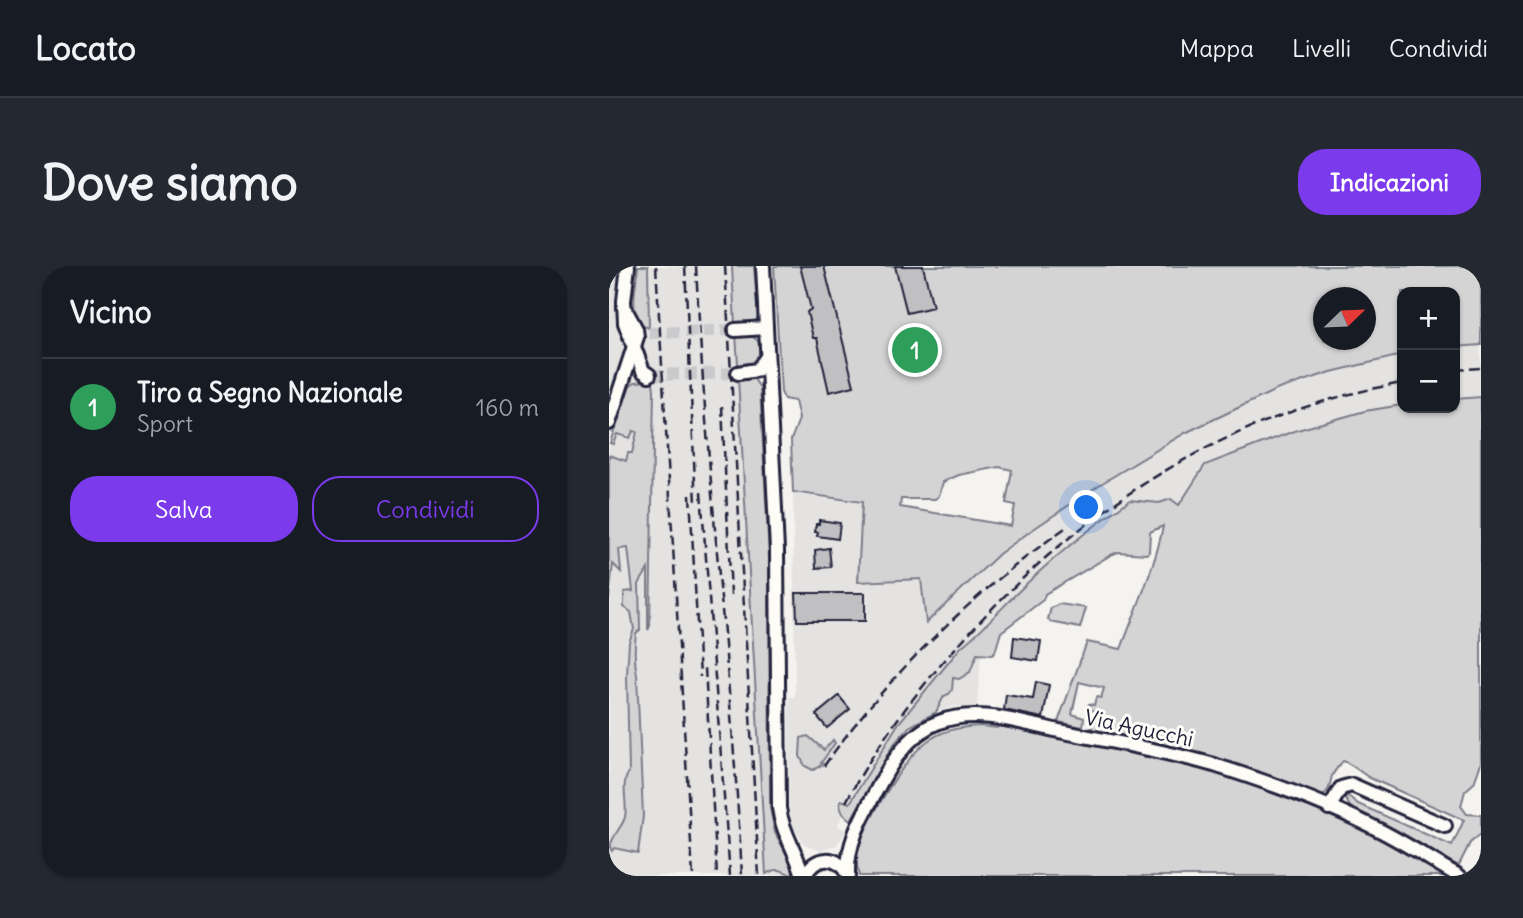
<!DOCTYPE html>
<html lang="it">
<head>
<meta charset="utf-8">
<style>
  body { margin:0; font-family:Delius,sans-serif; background:#242831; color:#f1f3f6 }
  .controls { position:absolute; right:21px; top:21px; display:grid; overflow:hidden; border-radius:14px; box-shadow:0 2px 5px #0004 }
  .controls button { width:63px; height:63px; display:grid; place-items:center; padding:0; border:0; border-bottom:2px solid #363941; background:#171b24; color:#f1f3f6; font:35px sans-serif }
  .compass { position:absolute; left:704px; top:21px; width:63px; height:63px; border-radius:50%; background:#171b24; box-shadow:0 2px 5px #0004; rotate:67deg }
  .you { position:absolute; left:478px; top:242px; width:24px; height:24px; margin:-18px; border:5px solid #fff; border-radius:50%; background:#1a73e8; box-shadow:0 0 0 10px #1a73e833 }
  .badge { display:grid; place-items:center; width:46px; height:46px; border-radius:50%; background:#7c3aed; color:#fff; font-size:23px; font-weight:700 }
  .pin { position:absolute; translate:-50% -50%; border:4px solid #fff; box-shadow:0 2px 7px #0006 }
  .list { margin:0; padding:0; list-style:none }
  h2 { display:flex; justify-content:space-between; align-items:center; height:91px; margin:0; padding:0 28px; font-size:30px }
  h2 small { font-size:23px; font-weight:400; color:#9ea1a6 }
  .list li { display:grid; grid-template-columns:46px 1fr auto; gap:21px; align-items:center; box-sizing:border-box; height:98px; padding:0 28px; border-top:2px solid #363941 }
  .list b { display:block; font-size:26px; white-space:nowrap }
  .list p { margin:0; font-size:23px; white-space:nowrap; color:#9ea1a6 }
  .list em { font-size:23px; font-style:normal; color:#9ea1a6 }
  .actions { display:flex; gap:14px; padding:21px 28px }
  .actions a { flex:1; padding:16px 0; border:2px solid #7c3aed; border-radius:28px; text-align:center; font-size:24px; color:#7c3aed }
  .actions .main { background:#7c3aed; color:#fff }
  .map { position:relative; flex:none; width:872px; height:610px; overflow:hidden; border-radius:28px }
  header { display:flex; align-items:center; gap:42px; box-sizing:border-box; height:98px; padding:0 35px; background:#171b24; border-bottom:2px solid #363941 }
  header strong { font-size:33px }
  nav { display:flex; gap:38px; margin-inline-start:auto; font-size:24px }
  .intro { display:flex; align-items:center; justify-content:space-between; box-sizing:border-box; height:168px; padding:0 42px }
  h1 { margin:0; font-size:49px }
  .button { padding:18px 32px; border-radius:28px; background:#7c3aed; color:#fff; font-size:24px; font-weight:700 }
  main { display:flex; gap:42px; padding:0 42px }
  aside { flex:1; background:#171b24; border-radius:28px; box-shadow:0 2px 5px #0004 }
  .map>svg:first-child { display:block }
  .built { fill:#e4e3e2 }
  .green { fill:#d5d4d5; stroke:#7c7b88; stroke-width:2; fill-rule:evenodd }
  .building { fill:#c0bfc2; stroke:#22223b; stroke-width:2 }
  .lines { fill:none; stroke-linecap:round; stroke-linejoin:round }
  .minor-tunnel { stroke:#cac9cb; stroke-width:12; stroke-dasharray:12 6; stroke-linecap:butt }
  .minor-casing { stroke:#22223b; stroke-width:18 }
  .minor { stroke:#fdfcf7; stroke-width:12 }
  .rail { stroke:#22223b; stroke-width:2.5; stroke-dasharray:10 5; stroke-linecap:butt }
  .labels { text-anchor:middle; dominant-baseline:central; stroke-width:6; stroke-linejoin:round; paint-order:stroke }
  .street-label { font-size:21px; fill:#22223b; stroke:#fdfcf7 }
</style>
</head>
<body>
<header>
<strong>Locato</strong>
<nav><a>Mappa</a><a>Livelli</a><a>Condividi</a></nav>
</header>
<div class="intro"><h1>Dove siamo</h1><a class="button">Indicazioni</a></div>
<main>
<aside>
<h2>Vicino<small></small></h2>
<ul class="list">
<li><span class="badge" style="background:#2e9e5b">1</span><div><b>Tiro a Segno Nazionale</b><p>Sport</p></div><em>160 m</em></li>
</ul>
<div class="actions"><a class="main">Salva</a><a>Condividi</a></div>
</aside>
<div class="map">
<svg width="872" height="610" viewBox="0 0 872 610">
  <rect width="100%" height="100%" fill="#f4f3ef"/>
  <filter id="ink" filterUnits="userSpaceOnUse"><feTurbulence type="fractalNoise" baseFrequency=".0143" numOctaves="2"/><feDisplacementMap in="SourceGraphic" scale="14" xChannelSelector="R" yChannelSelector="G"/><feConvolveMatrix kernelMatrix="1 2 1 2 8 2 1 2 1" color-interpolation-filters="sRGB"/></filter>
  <g filter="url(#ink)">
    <g class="built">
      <polygon points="0,0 123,0 129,112 145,113 150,117 152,131 160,292 161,542 166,567 183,598 184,610 0,610"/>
      <polygon points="872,79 872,131 846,133 846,81"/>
      <polygon points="793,89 793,139 756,145 582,218 555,260 432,323 372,387 368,441 347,440 333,444 315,451 300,461 284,479 273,495 242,554 234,549 229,559 237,565 228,579 211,585 195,578 184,561 180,543 180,431 186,431 184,226 253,236 249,316 313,313 318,356 390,288 423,264 490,219 576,167 667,124 722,106"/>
    </g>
    <g class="green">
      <path d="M29,0h10l1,62c-24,-8 -12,-44 -11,-62z"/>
      <polygon points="123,0 145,0 149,51 145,57 126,59"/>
      <path d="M165,0h707v79l-26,2v-55h-53v63l-71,17 -55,18 -91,43 -86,52 -67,45 -33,24 -73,69 -5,-44 -63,3 4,-80 -69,-10 -2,-52 8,-21 -4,-18 -11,-2 -3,-7zM715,32h42v42h-42zM390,201l13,3 -6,33 9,2 -4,21 -111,-19 1,-8h34l4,-3 4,-14 16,-7z"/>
      <path d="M127,68c19,0 30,7 21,28l-19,3z"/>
      <path d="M129,112l16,1 6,9 9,170 1,250 5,25 17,31 1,12c-11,-6 -16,-9 -27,-2z"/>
      <path d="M41,115l3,2 1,6 -4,237 -2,4v-61l-9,15 1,46 -4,3c-2,15 -2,27 1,42l6,141 -5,37 -24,-5 -2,3 -2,-4c3,-13 13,-21 15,-30 3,-15 -5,-32 4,-45l-2,-97 2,-33 5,-13 -3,-17 -7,-5v-15l9,-1 -5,-43 -9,1 2,23 -8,-8 -4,35v-144l17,6 2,-8h4l5,-21 -4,-1 -3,7 -13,-4 -4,10 -3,-1 19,-57 6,-4z"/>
      <path d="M872,131v366l-7,20 -9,8 -4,15 6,8 14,1v19l-11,9 -11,22 -3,1 -61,-35 -43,-21 -8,-14 3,-1 11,9 94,42 12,-26 -94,-42c-9,-5 -18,-14 -27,-17 -4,5 -9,10 -11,15 -3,10 -1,15 -12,21l-123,-42 -106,-26 7,-18 -11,-1 2,-6 5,1 2,-8 5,1 3,-10 -25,-6 -7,32 12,4 -1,9 -25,-5 29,-80 34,7c15,-41 34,-81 42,-123l-13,6 -1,20 -3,2 -28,-2 -7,3 -66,39 -2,6 -42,32 -6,20 -3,3 -15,-1 -7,18 -11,7 -6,-1 -1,12 -3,4 -5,2 -8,16 -27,15 -16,18 -42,75c-7,-3 -13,-12 -10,-20l9,3 48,-79 63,-77c20,-16 37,-35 55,-53 35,-35 74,-66 114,-94l29,3 12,-4 8,6 26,-40 89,-34 71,-20 37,-6v3h53v-9z"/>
      <polygon points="450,338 477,342 471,362 442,356 439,353 442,342"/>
      <path d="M372,460l16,2 2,-2c86,18 176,29 259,59 67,24 130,55 192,91h-591c-2,-8 -3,-14 -2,-22 6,-28 48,-98 72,-114 16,-11 33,-13 52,-14z"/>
      <polygon points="199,470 215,484 224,474 226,477 212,497 214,498 204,504 196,500 191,490 192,472"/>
    </g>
    <g class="building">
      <polygon points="191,0 215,0 245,120 220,126 208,72 204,72 198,46 202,43"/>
      <polygon points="286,0 314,0 324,41 298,47"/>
      <polygon points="210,254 231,257 229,273 208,270 209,266 206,266 207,258 210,258"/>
      <polygon points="220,282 222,301 207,302 206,284"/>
      <polygon points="187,327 256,327 256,355 188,355"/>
      <polygon points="405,371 432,375 429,395 403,391"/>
      <polygon points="427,416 440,419 434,452 395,444 397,429 424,433"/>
      <polygon points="230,430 241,443 218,462 207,449"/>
    </g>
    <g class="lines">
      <g class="minor-tunnel">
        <polyline points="40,67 126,64"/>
        <polyline points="40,109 129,107"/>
      </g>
      <g class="minor-casing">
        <g id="minor">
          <polyline points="19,0 15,35 16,57 34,105 40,109"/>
          <path d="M154,0l14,284 2,258c3,25 18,44 24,68"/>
          <polyline points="126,64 157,62"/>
          <polyline points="129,107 148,104 158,91"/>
          <polyline points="0,157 28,71 27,63 15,41"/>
          <polyline points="720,542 732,522 743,519 836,560"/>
          <path d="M239,608c-1,-30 12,-53 26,-79 15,-29 33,-61 65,-73 40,-15 86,2 125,10 50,10 101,19 150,33 57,18 115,39 167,66 27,14 52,30 78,45"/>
          <path d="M196,610c9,-21 34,-22 43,0"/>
        </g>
      </g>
      <use href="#minor" class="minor"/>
      <g class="rail">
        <polyline points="47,0 84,610"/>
        <polyline points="76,0 87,238"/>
        <path d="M87,0c10,204 35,406 46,610"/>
        <polyline points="116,0 150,610"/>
        <polyline points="846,104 872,102"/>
        <polyline points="113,140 122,329"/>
        <polyline points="92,226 121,610"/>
        <polyline points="81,229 91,411"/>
        <polyline points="96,402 108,610"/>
        <path d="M215,500c66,-94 151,-174 244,-240"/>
        <path d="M237,536c31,-59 69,-109 114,-159 118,-133 264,-229 442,-260"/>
      </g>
    </g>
  </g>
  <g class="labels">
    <g class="street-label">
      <text transform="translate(530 462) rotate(12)">Via Agucchi</text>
    </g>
  </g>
</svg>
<div class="controls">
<button>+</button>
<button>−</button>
</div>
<svg class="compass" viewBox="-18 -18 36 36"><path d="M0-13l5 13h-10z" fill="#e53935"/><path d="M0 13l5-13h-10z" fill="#9ea1a6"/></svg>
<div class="you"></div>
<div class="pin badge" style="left:306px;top:84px;background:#2e9e5b">1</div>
</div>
</main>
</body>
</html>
